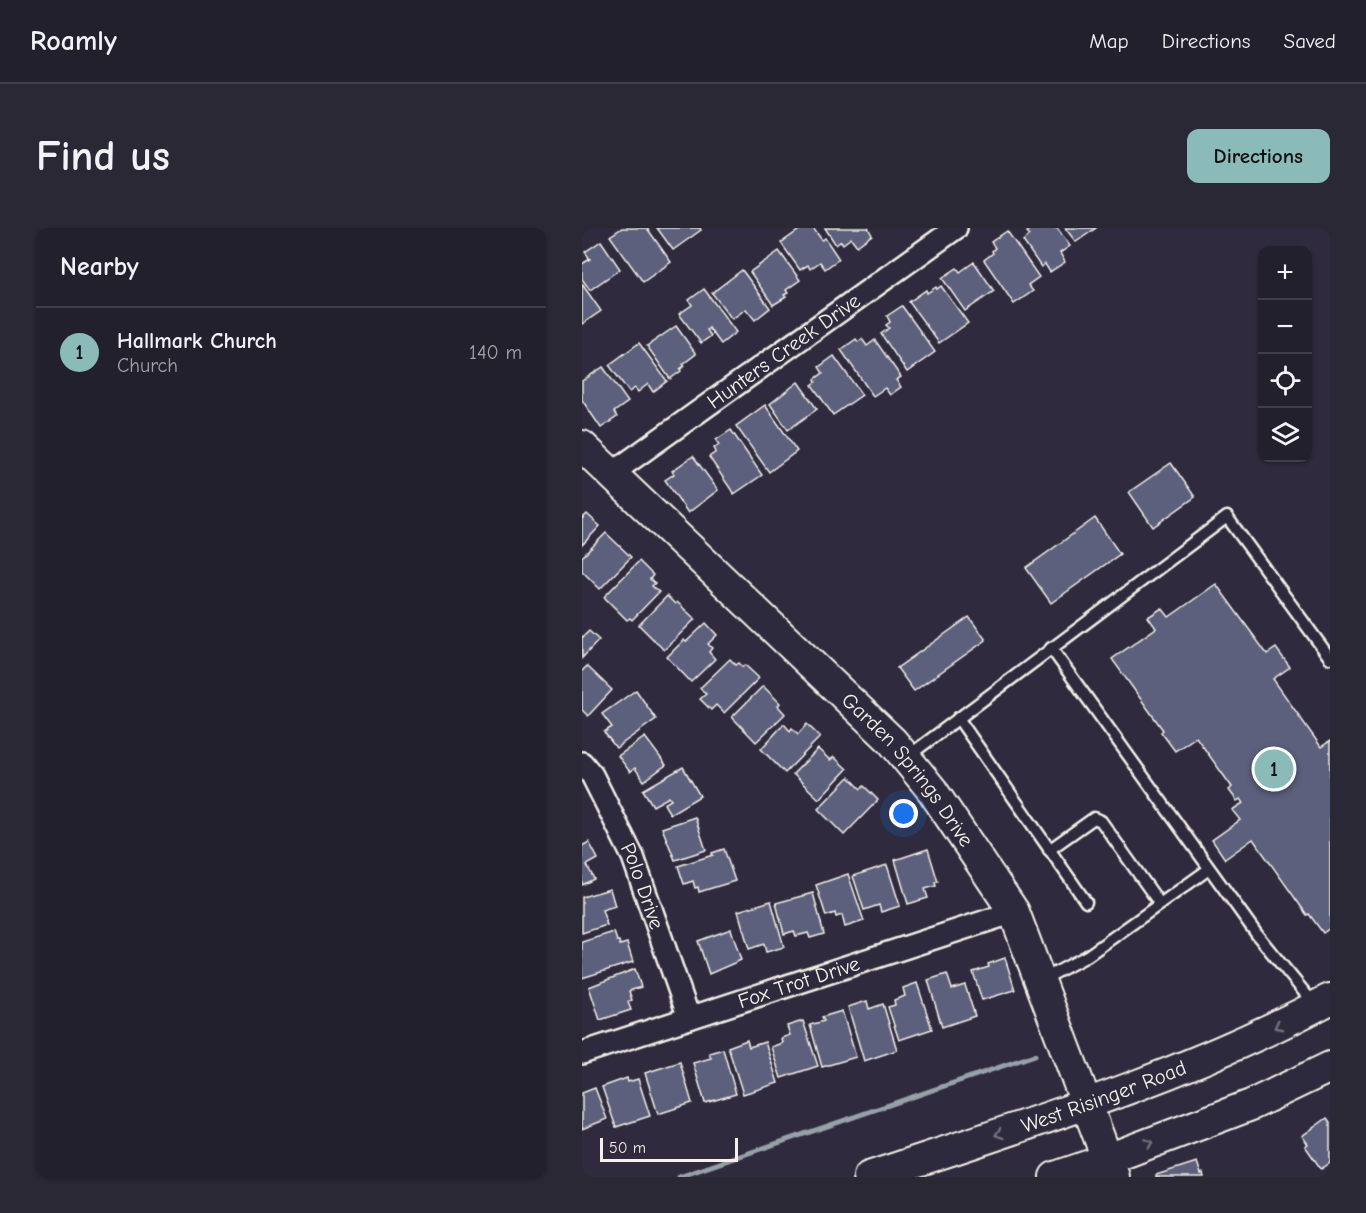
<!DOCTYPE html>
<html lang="en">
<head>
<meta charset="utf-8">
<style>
  body { margin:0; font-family:"Comic Neue",sans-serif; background:#2b2836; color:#f1f3f6 }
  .controls { position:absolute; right:18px; top:18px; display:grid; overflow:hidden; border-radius:12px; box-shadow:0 2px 4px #0004 }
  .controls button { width:54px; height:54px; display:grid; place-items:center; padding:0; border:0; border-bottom:2px solid #403e4a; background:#23202e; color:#f1f3f6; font:30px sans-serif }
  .scale { position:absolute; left:18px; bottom:15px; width:138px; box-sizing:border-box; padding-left:6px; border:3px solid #f4f1e8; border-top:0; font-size:16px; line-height:21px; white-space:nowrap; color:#f4f1e8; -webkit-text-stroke:4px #2f2a3d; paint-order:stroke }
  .you { position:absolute; left:322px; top:586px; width:21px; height:21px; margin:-15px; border:4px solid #fff; border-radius:50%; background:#1a73e8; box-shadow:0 0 0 9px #1a73e833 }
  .badge { display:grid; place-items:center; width:39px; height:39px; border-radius:50%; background:#8bbbb9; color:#111; font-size:20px; font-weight:700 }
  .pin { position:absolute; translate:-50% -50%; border:3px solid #fff; box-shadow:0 2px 6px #0006 }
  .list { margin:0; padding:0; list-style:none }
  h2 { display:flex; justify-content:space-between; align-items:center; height:78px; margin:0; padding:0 24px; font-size:26px }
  h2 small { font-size:20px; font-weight:400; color:#a3a3aa }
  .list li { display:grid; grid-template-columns:39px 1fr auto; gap:18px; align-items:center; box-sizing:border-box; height:90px; padding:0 24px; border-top:2px solid #403e4a }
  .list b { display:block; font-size:22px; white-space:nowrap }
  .list p { margin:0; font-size:20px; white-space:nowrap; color:#a3a3aa }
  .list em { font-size:20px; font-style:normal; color:#a3a3aa }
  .icon { flex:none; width:33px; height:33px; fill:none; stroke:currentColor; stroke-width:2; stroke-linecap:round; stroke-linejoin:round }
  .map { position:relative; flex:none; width:748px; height:949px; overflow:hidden; border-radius:12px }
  header { display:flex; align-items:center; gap:36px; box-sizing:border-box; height:84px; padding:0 30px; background:#23202e; border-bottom:2px solid #403e4a }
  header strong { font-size:28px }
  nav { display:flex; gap:33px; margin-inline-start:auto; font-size:21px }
  .intro { display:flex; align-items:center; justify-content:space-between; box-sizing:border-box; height:144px; padding:0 36px }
  h1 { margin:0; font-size:42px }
  .button { padding:15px 27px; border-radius:12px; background:#8bbbb9; color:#111; font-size:21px; font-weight:700 }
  main { display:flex; gap:36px; padding:0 36px }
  aside { flex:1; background:#23202e; border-radius:12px; box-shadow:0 2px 4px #0004 }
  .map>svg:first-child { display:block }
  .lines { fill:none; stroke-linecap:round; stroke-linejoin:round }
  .stream { stroke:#97a1aa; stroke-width:5 }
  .building { fill:#5b617d; stroke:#f4f1e8; stroke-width:1.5 }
  .lane-casing { stroke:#f4f1e8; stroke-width:15 }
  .street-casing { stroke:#f4f1e8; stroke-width:26 }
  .secondary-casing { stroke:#f4f1e8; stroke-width:34 }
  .lane { stroke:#2f2a3d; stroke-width:10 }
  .street { stroke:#2f2a3d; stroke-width:21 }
  .secondary { stroke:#2f2a3d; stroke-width:30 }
  .oneway { stroke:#747079 }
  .labels { text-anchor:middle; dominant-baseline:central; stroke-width:5; stroke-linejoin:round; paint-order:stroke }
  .street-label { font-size:21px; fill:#f4f1e8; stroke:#2f2a3d }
</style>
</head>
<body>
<header>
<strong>Roamly</strong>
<nav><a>Map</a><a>Directions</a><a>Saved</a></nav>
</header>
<div class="intro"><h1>Find us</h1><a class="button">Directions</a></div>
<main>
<aside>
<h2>Nearby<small></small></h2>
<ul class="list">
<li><span class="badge">1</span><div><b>Hallmark Church</b><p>Church</p></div><em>140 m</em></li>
</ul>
</aside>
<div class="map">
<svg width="748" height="949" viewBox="0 0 748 949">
  <rect width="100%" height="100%" fill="#2f2a3d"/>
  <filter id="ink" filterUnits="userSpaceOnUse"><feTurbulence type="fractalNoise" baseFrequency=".0167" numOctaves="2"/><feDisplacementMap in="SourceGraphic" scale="12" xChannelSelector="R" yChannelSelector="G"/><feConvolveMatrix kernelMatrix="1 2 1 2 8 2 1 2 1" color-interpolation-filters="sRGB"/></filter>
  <g filter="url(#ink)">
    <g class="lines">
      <polyline class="stream" points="97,949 453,827"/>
    </g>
    <g class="building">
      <polygon points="40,0 65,0 89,34 61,54 28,8"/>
      <polygon points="75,0 118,0 119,2 91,22"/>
      <polygon points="220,0 231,0 240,12 243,10 257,31 243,41 238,34 228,41 226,37 218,42 199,15"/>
      <polygon points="243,0 286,0 290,7 275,18 269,10 261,16 259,13 254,17"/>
      <polygon points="475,0 488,18 478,25 483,34 468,44 463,36 459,39 441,13 448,7 445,4 450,0"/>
      <polygon points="483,0 514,0 494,14"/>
      <polygon points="425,3 457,49 446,57 451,63 432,76 402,32 411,25 410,23 413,20 409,14"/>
      <polygon points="19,13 38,41 8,62 0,51 0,36 8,31 3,24"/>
      <polygon points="197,23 218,52 204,62 206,65 202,67 204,69 191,77 168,44"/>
      <polygon points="392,34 412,63 383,83 360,50 375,40 378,44"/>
      <polygon points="160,42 188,80 173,92 164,81 150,91 130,65"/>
      <polygon points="0,56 19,83 0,96"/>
      <polygon points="359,58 386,95 357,115 327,74 344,62 345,65 354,59 355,61"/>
      <polygon points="122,61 154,104 139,116 127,100 125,102 129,108 119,115 97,86 110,77 107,72"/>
      <polygon points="320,78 353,124 325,144 299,106 307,100 304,97 308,94 305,88"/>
      <polygon points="94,98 114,126 101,136 103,138 98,141 99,143 88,151 65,118"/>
      <polygon points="274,111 276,114 280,111 285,118 293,112 319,149 314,152 319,159 308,167 303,160 291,168 259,122"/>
      <polygon points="57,115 85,153 71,164 66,156 56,164 53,160 47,164 27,137"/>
      <polygon points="252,128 280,167 251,187 230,157 234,154 233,151 241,145 237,139"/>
      <polygon points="21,139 46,174 32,184 35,189 19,200 0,172 0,153"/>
      <polygon points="216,154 235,181 206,202 188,176"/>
      <polygon points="183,177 215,223 187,244 154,198"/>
      <polygon points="149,202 180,247 152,266 127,229 134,224 132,220 137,217 134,212"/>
      <polygon points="111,228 136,262 106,285 83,252 92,246 90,243"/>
      <polygon points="589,235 613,269 571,299 547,264"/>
      <polygon points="5,286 18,298 0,317 0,288 1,290"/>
      <polygon points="513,290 538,326 469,375 444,340"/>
      <polygon points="24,305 49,329 18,361 0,343 0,329"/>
      <polygon points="57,333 71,347 68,351 73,355 70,358 77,364 50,392 48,390 45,392 22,369"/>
      <polygon points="634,356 685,426 694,420 708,439 691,451 739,519 748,513 748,700 741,705 727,686 725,687 671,611 643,631 630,612 658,592 650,582 661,575 658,571 655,573 647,562 650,559 614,509 593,523 579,504 581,502 530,431 574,400 566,389 580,380 587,389"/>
      <polygon points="85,368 93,376 95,374 113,391 82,422 57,397"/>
      <polygon points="387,389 404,412 332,463 315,440"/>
      <polygon points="124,395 135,407 126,416 130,420 127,424 133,431 109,454 85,429 102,412 104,414"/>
      <polygon points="7,403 17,412 0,430 0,408 1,409"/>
      <polygon points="148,431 154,437 157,435 161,439 163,437 177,450 142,485 134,477 129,482 118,471 124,466 118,460"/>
      <polygon points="5,438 30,462 6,488 0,482 0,443"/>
      <polygon points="181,458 198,475 196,478 203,486 174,514 150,489"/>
      <polygon points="54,462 74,491 34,520 22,504 30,499 20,486"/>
      <polygon points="202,496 208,503 210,500 216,506 225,496 238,509 203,545 179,521"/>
      <polygon points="63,509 84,537 62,553 53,540 48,544 36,528"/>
      <polygon points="236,521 248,532 252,529 265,541 237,571 211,546"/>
      <polygon points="101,539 118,568 88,586 82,576 89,572 87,569 71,578 61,562"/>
      <polygon points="267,549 279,561 282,558 296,572 262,607 236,581"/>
      <polygon points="113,589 124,622 93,632 80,600"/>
      <polygon points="7,614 16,631 5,637 12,651 0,657 0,618"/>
      <polygon points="142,621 153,653 117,664 116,659 113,660 111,653 102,656 96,638 131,627 130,625"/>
      <polygon points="346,621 356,654 353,655 354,658 343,661 346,670 326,676 313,632"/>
      <polygon points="305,637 318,678 299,684 297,677 282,682 271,648"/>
      <polygon points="266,646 282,693 263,699 260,687 254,689 253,685 244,688 234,657"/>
      <polygon points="28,661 33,678 20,682 25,697 0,705 0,669"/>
      <polygon points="231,665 242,706 228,710 226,705 214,708 212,703 202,706 194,675"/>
      <polygon points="189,673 202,719 184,724 182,716 167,721 156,683"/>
      <polygon points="149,701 159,732 127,746 116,713"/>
      <polygon points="32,704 35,713 37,713 38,717 45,715 51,734 0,750 0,714"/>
      <polygon points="423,730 433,762 400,772 391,744 407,739 406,736"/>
      <polygon points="53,741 59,759 47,763 50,772 46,774 49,782 18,792 7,759"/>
      <polygon points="365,746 370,761 383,757 393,788 360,799 346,752"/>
      <polygon points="335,755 350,801 317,812 306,779 313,777 312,772 323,768 321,760"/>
      <polygon points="285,773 287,781 301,776 315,822 282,833 266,779"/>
      <polygon points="260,783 274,829 240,839 228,797 242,793 240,789"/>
      <polygon points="221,793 236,838 199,850 189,819 200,815 199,810 208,807 205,798"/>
      <polygon points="165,812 167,819 183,814 196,855 161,866 146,819"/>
      <polygon points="141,821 154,866 123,875 111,835 129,830 127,825"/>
      <polygon points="98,834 110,875 76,886 63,845"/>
      <polygon points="45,850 46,854 56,851 68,888 34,899 20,859"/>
      <polygon points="13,860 25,891 0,901 0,865"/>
      <polygon points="745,890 748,894 748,935 739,941 723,918 726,916 720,908"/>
      <polygon points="615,934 619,946 621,945 622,949 574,949 574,947"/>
    </g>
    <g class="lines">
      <g class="lane-casing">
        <g id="lane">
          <polyline points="469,420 676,708 732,776"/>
          <polyline points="376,490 504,674"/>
          <polyline points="325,529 645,289 748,430"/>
          <polyline points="467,622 512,590 519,593 578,676"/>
          <polyline points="460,752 505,728 627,641"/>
        </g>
      </g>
      <g class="street-casing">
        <g id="street">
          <path id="s1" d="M29,246l345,-246"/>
          <path id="s2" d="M0,535l10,12 41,82 56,161"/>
          <path id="s3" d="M0,825l432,-141"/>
        </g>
      </g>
      <g class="secondary-casing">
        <g id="secondary">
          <path id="s4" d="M0,218l310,295 40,49 82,122 100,265"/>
          <path id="s5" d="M287,949c157,-52 315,-100 461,-178"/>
          <polyline points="473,949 526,931 669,877 748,839"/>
        </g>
      </g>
      <use href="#lane" class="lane"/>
      <use href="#street" class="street"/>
      <use href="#secondary" class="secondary"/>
    </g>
    <defs><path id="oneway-chevron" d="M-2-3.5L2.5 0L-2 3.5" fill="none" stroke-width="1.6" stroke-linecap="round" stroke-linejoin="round" transform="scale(1.5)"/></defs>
    <g class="oneway">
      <use href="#oneway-chevron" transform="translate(696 798) rotate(153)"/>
      <use href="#oneway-chevron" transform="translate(417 906) rotate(162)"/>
      <use href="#oneway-chevron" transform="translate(567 915) rotate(-21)"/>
    </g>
  </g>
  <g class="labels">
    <g class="street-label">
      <text stroke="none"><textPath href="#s1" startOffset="212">Hunters Creek Drive</textPath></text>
      <text stroke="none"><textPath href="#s4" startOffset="460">Garden Springs Drive</textPath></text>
      <text stroke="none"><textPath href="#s2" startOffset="138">Polo Drive</textPath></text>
      <text stroke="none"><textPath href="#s3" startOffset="228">Fox Trot Drive</textPath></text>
      <text stroke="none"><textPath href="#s5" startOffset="248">West Risinger Road</textPath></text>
    </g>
  </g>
</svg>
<div class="controls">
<button>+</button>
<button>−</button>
<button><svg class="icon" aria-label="locate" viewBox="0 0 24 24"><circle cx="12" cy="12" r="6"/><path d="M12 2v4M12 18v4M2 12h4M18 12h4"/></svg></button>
<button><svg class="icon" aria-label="layers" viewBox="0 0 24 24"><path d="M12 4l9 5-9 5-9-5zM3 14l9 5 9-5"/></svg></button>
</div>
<div class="scale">50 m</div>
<div class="you"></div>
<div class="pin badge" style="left:692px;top:541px">1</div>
</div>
</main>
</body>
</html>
